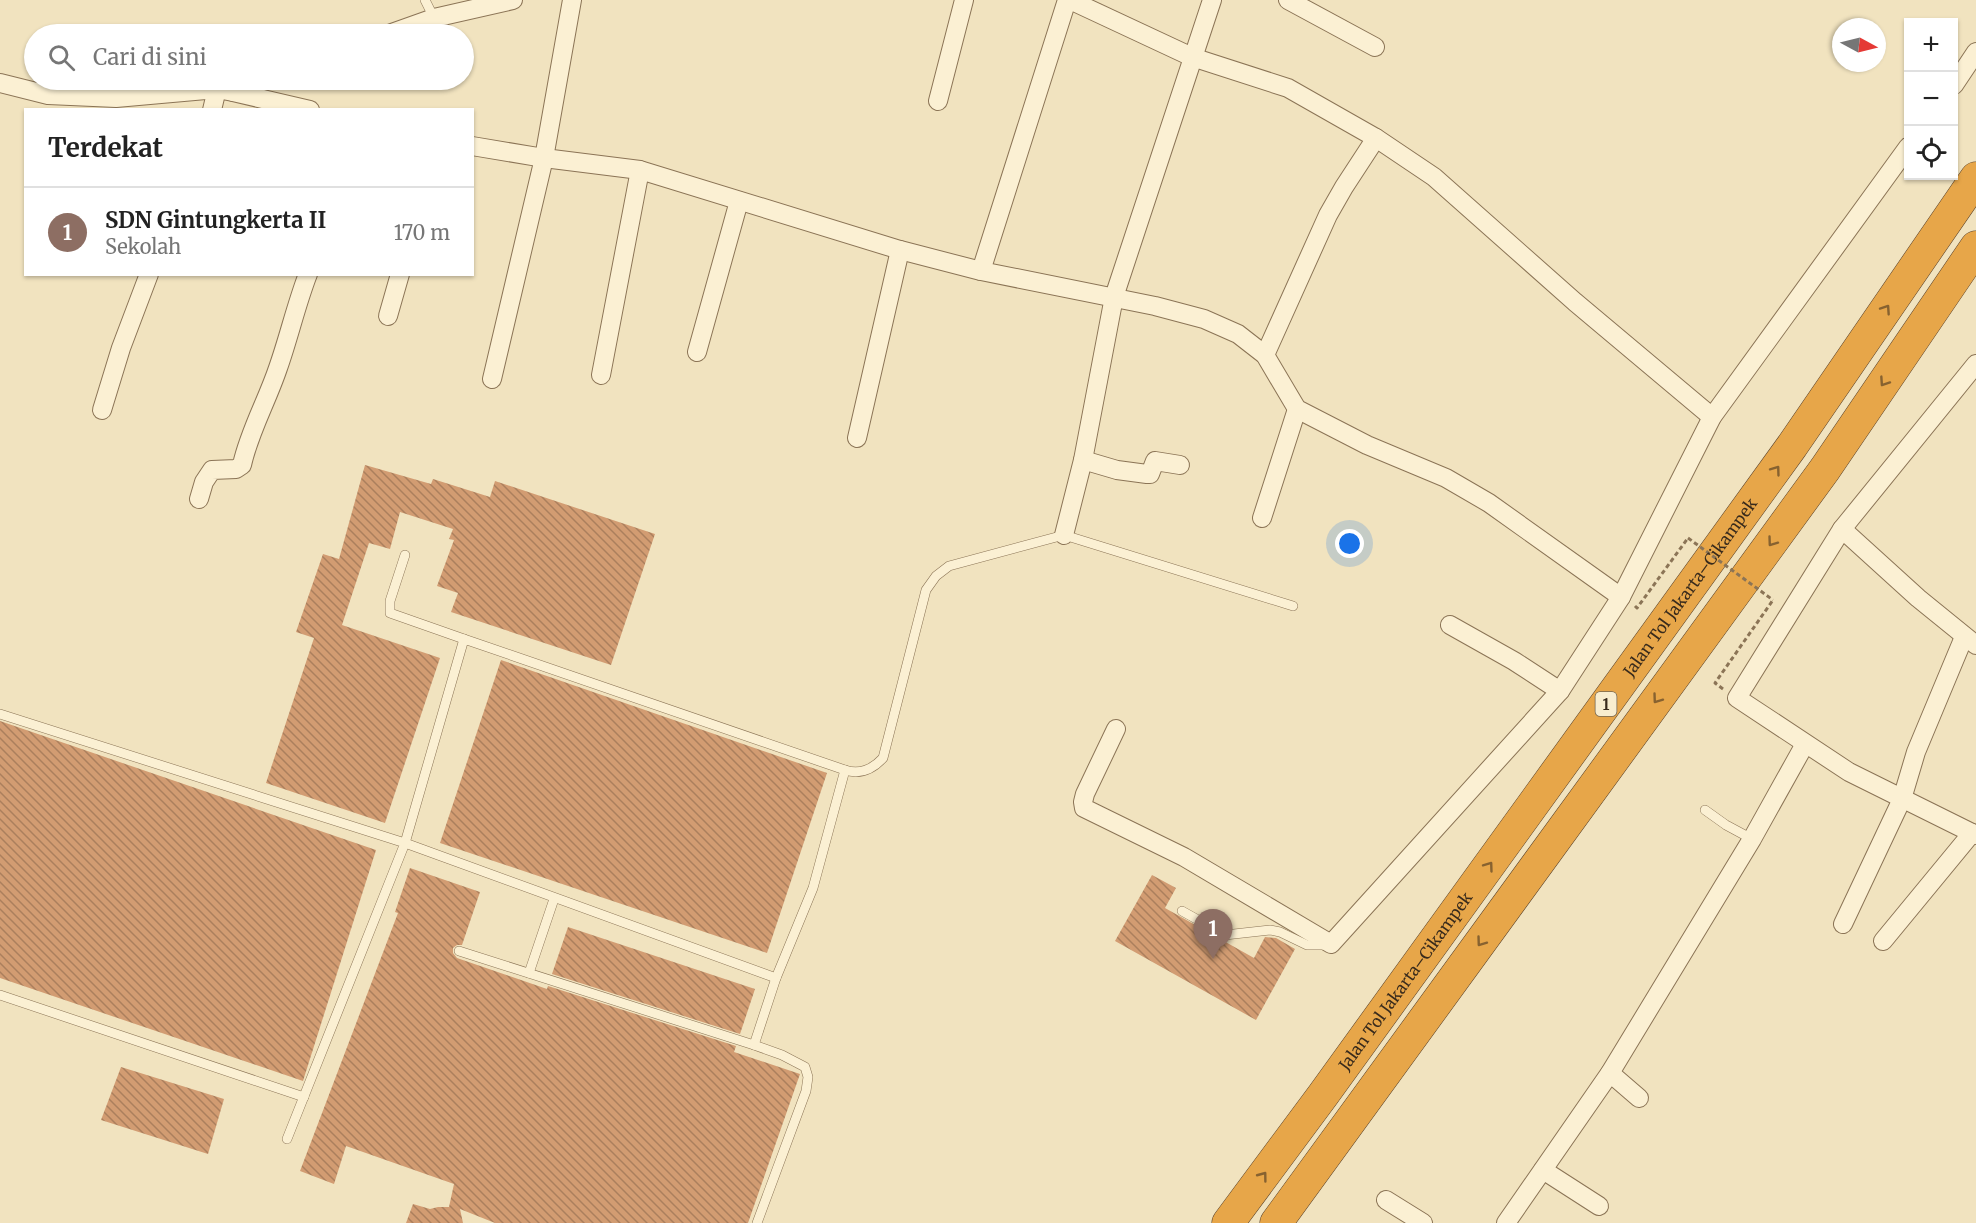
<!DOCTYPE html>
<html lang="id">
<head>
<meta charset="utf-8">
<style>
  body { margin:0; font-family:Merriweather,serif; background:#f2f2f2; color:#222 }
  .controls { position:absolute; right:18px; top:18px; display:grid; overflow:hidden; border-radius:0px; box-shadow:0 2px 4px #0004 }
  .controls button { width:54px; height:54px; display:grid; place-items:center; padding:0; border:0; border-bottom:2px solid #e0e0e0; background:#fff; color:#222; font:30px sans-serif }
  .compass { position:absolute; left:1832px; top:18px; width:54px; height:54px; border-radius:50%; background:#fff; box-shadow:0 2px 4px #0004; rotate:97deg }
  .you { position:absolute; left:1350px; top:544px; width:21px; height:21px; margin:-15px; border:4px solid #fff; border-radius:50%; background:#1a73e8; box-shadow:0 0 0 9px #1a73e833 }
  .badge { display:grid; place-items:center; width:39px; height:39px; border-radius:50%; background:#9e2422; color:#fff; font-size:20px; font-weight:700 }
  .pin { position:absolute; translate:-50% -50px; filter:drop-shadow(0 2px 3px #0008) }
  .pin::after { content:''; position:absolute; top:32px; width:21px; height:18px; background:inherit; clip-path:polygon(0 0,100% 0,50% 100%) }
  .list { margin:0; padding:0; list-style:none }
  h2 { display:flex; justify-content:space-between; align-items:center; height:78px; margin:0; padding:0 24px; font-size:26px }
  h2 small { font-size:20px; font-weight:400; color:#767676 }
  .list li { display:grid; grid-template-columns:39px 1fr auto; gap:18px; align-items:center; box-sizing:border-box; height:90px; padding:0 24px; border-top:2px solid #e0e0e0 }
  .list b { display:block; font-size:22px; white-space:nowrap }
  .list p { margin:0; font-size:20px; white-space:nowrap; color:#767676 }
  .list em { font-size:20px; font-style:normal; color:#767676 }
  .icon { flex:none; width:33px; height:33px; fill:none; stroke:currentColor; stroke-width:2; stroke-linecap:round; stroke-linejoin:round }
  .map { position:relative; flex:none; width:1976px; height:1223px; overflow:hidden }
  .search { position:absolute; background:#fff; box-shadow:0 2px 4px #0004; left:24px; top:24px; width:450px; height:66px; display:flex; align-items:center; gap:15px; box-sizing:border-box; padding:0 21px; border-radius:33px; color:#767676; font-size:22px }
  .panel { position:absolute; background:#fff; box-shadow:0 2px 4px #0004; left:24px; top:108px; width:450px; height:168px; border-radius:0px }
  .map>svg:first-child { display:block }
  .building { fill:url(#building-back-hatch) }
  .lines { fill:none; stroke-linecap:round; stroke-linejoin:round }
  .lane-casing { stroke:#8b7456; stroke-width:10 }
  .street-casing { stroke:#8b7456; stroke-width:20 }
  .highway-casing { stroke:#58412b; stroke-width:33 }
  .path { stroke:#8b7456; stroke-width:3; stroke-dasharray:4.5 3; stroke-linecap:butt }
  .lane { stroke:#fbf0d3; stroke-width:9 }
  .street { stroke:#fbf0d3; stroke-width:18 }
  .highway { stroke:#e7a649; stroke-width:32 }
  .path-bridge { stroke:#8b7456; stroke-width:3; stroke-dasharray:4.5 3; stroke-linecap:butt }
  .oneway { stroke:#876230 }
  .labels { text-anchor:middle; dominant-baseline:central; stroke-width:5; stroke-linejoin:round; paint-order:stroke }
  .shield { fill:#f8edcf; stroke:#726552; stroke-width:1.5 }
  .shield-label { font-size:15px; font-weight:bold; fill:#392b1c }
  .street-label { font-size:16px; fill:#392b1c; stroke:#f8edcf }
</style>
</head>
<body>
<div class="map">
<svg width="1976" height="1223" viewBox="0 0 1976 1223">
  <defs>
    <pattern id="building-back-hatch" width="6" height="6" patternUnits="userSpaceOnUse" patternTransform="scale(1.5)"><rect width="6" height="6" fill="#d29c72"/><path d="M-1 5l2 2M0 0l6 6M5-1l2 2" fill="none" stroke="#ab7f5d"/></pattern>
  </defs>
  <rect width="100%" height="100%" fill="#f1e3bf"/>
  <g class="building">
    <polygon points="365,465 431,484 433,479 490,497 495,481 655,534 611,665 451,612 458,593 437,586 454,540 449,539 453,529 400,512 390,549 369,543 342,625 440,658 385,823 266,783 314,638 296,632 323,554 339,559"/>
    <polygon points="501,660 827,773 767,953 440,843"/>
    <polygon points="0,721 376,850 303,1081 0,978"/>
    <polygon points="410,868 480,892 462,945 457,945 453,948 453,953 457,958 547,989 548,986 736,1046 734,1052 800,1074 748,1223 495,1223 460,1209 463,1223 406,1223 413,1204 430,1209 438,1207 449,1207 454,1184 346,1146 334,1184 300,1171 398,913 395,912"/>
    <polygon points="1152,875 1176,888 1165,908 1254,958 1265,937 1276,938 1295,949 1256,1020 1115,941"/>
    <polygon points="568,927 755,989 740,1034 552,974"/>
    <polygon points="121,1067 224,1099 208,1154 101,1120"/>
  </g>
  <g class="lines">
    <g class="lane-casing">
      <g id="lane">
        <polyline points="425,0 434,18"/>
        <polyline points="405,555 390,601 390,613 464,639"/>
        <polyline points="0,714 405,843 287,1139"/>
        <polyline points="1705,810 1726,825 1752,839"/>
        <polyline points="1182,911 1225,935 1270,930 1280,932 1307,945 1328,945"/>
        <polyline points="459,951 754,1045"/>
        <polyline points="529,973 554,899"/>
        <polyline points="776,978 405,843 464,639 845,770"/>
        <polyline points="0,995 304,1097"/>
        <path d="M757,1223l49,-132 2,-14 -3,-10 -23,-12 -28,-10 22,-67 37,-90 32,-118c15,5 27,0 38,-12l43,-168 10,-14 13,-10 115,-31 229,71"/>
      </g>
    </g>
    <g class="street-casing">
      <g id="street">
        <polyline points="1070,0 1192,57 1288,88 1376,138 1434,177 1575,302 1712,417"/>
        <polyline points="1288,0 1375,47"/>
        <polyline points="389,34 434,18 513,0"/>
        <polyline points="0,83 48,95 116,98 217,89 233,92 267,80"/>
        <polyline points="1954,85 1976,52"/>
        <polyline points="233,92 310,110"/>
        <polyline points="938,101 964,0"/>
        <polyline points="212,110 217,89"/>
        <polyline points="472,146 544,158 640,170 900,250 981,271 1155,306 1204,319 1238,334 1265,355 1297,409 1367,445 1446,478 1489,503 1621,597"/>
        <polyline points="981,271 1067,0"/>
        <polyline points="388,316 400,274"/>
        <polyline points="697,352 739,201"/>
        <polyline points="1265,355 1328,215 1344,187 1376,138"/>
        <polyline points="1976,364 1842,529 1737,698 1849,772 1976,835"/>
        <polyline points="601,375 640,170"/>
        <polyline points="492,379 544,158 572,0"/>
        <polyline points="102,410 121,348 149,274"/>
        <polyline points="857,438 900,250"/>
        <polyline points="1083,460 1117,470 1147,474 1150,474 1155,461 1180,465"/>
        <path d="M199,499l5,-17 8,-12 24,-1 6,-4c7,-33 25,-64 36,-97 11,-31 18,-63 30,-94"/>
        <polyline points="1262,518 1297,409"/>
        <polyline points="1842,529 1918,598 1976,645"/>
        <polyline points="1064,535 1083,460 1114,297 1212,0"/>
        <polyline points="1450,625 1514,661 1560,691"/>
        <polyline points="1116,729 1085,794 1083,802 1084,808 1184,857 1331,944 1560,691 1621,597 1712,417 1908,147"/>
        <polyline points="1843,924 1902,799 1916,752 1964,637"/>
        <polyline points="1883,941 1972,833"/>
        <polyline points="1610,1073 1639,1098"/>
        <polyline points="1543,1170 1599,1206"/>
        <polyline points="1386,1200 1423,1223"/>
        <polyline points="1506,1223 1610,1073 1752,839 1805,744"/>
      </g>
    </g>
    <g class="highway-casing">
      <g id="highway">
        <path id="s1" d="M1228,1223l95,-128 469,-649 184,-268"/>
        <polyline points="1276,1223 1825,469 1976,247"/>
      </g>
    </g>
    <g class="path">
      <polyline points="1635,606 1637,608 1688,538"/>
      <polyline points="1723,689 1715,683 1773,600"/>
    </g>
    <use href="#lane" class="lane"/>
    <use href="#street" class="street"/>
    <use href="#highway" class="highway"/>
    <polyline class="path-bridge" points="1688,538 1773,600"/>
  </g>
  <defs><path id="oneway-chevron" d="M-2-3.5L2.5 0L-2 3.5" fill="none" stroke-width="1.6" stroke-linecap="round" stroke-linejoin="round" transform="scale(1.5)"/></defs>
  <g class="oneway">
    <use href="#oneway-chevron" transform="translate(1886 309) rotate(-56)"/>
    <use href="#oneway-chevron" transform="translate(1884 382) rotate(124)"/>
    <use href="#oneway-chevron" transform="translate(1776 470) rotate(-54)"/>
    <use href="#oneway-chevron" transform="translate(1772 542) rotate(126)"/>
    <use href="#oneway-chevron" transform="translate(1657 699) rotate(126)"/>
    <use href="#oneway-chevron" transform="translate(1489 866) rotate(-54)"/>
    <use href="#oneway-chevron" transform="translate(1481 942) rotate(126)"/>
    <use href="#oneway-chevron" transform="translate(1263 1176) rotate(-53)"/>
  </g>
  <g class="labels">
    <rect class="shield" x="1595.5" y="692" width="21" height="24" rx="4.5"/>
    <g class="shield-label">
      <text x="1606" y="704">1</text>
    </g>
    <g class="street-label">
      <text stroke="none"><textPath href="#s1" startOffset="786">Jalan Tol Jakarta–Cikampek</textPath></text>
      <text stroke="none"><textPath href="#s1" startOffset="300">Jalan Tol Jakarta–Cikampek</textPath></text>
    </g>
  </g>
</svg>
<div class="controls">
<button>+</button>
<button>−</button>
<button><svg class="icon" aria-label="locate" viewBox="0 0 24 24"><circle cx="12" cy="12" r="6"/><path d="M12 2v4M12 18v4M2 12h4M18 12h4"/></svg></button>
</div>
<svg class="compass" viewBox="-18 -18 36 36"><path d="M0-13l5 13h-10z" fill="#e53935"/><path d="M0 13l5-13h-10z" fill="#767676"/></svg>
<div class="you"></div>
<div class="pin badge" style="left:1213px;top:959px;background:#8d6e63">1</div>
<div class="search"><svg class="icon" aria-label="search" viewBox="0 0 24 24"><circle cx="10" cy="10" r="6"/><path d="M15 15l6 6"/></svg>Cari di sini</div>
<section class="panel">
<h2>Terdekat<small></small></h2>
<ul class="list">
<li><span class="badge" style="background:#8d6e63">1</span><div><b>SDN Gintungkerta II</b><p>Sekolah</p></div><em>170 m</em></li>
</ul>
</section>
</div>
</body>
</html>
